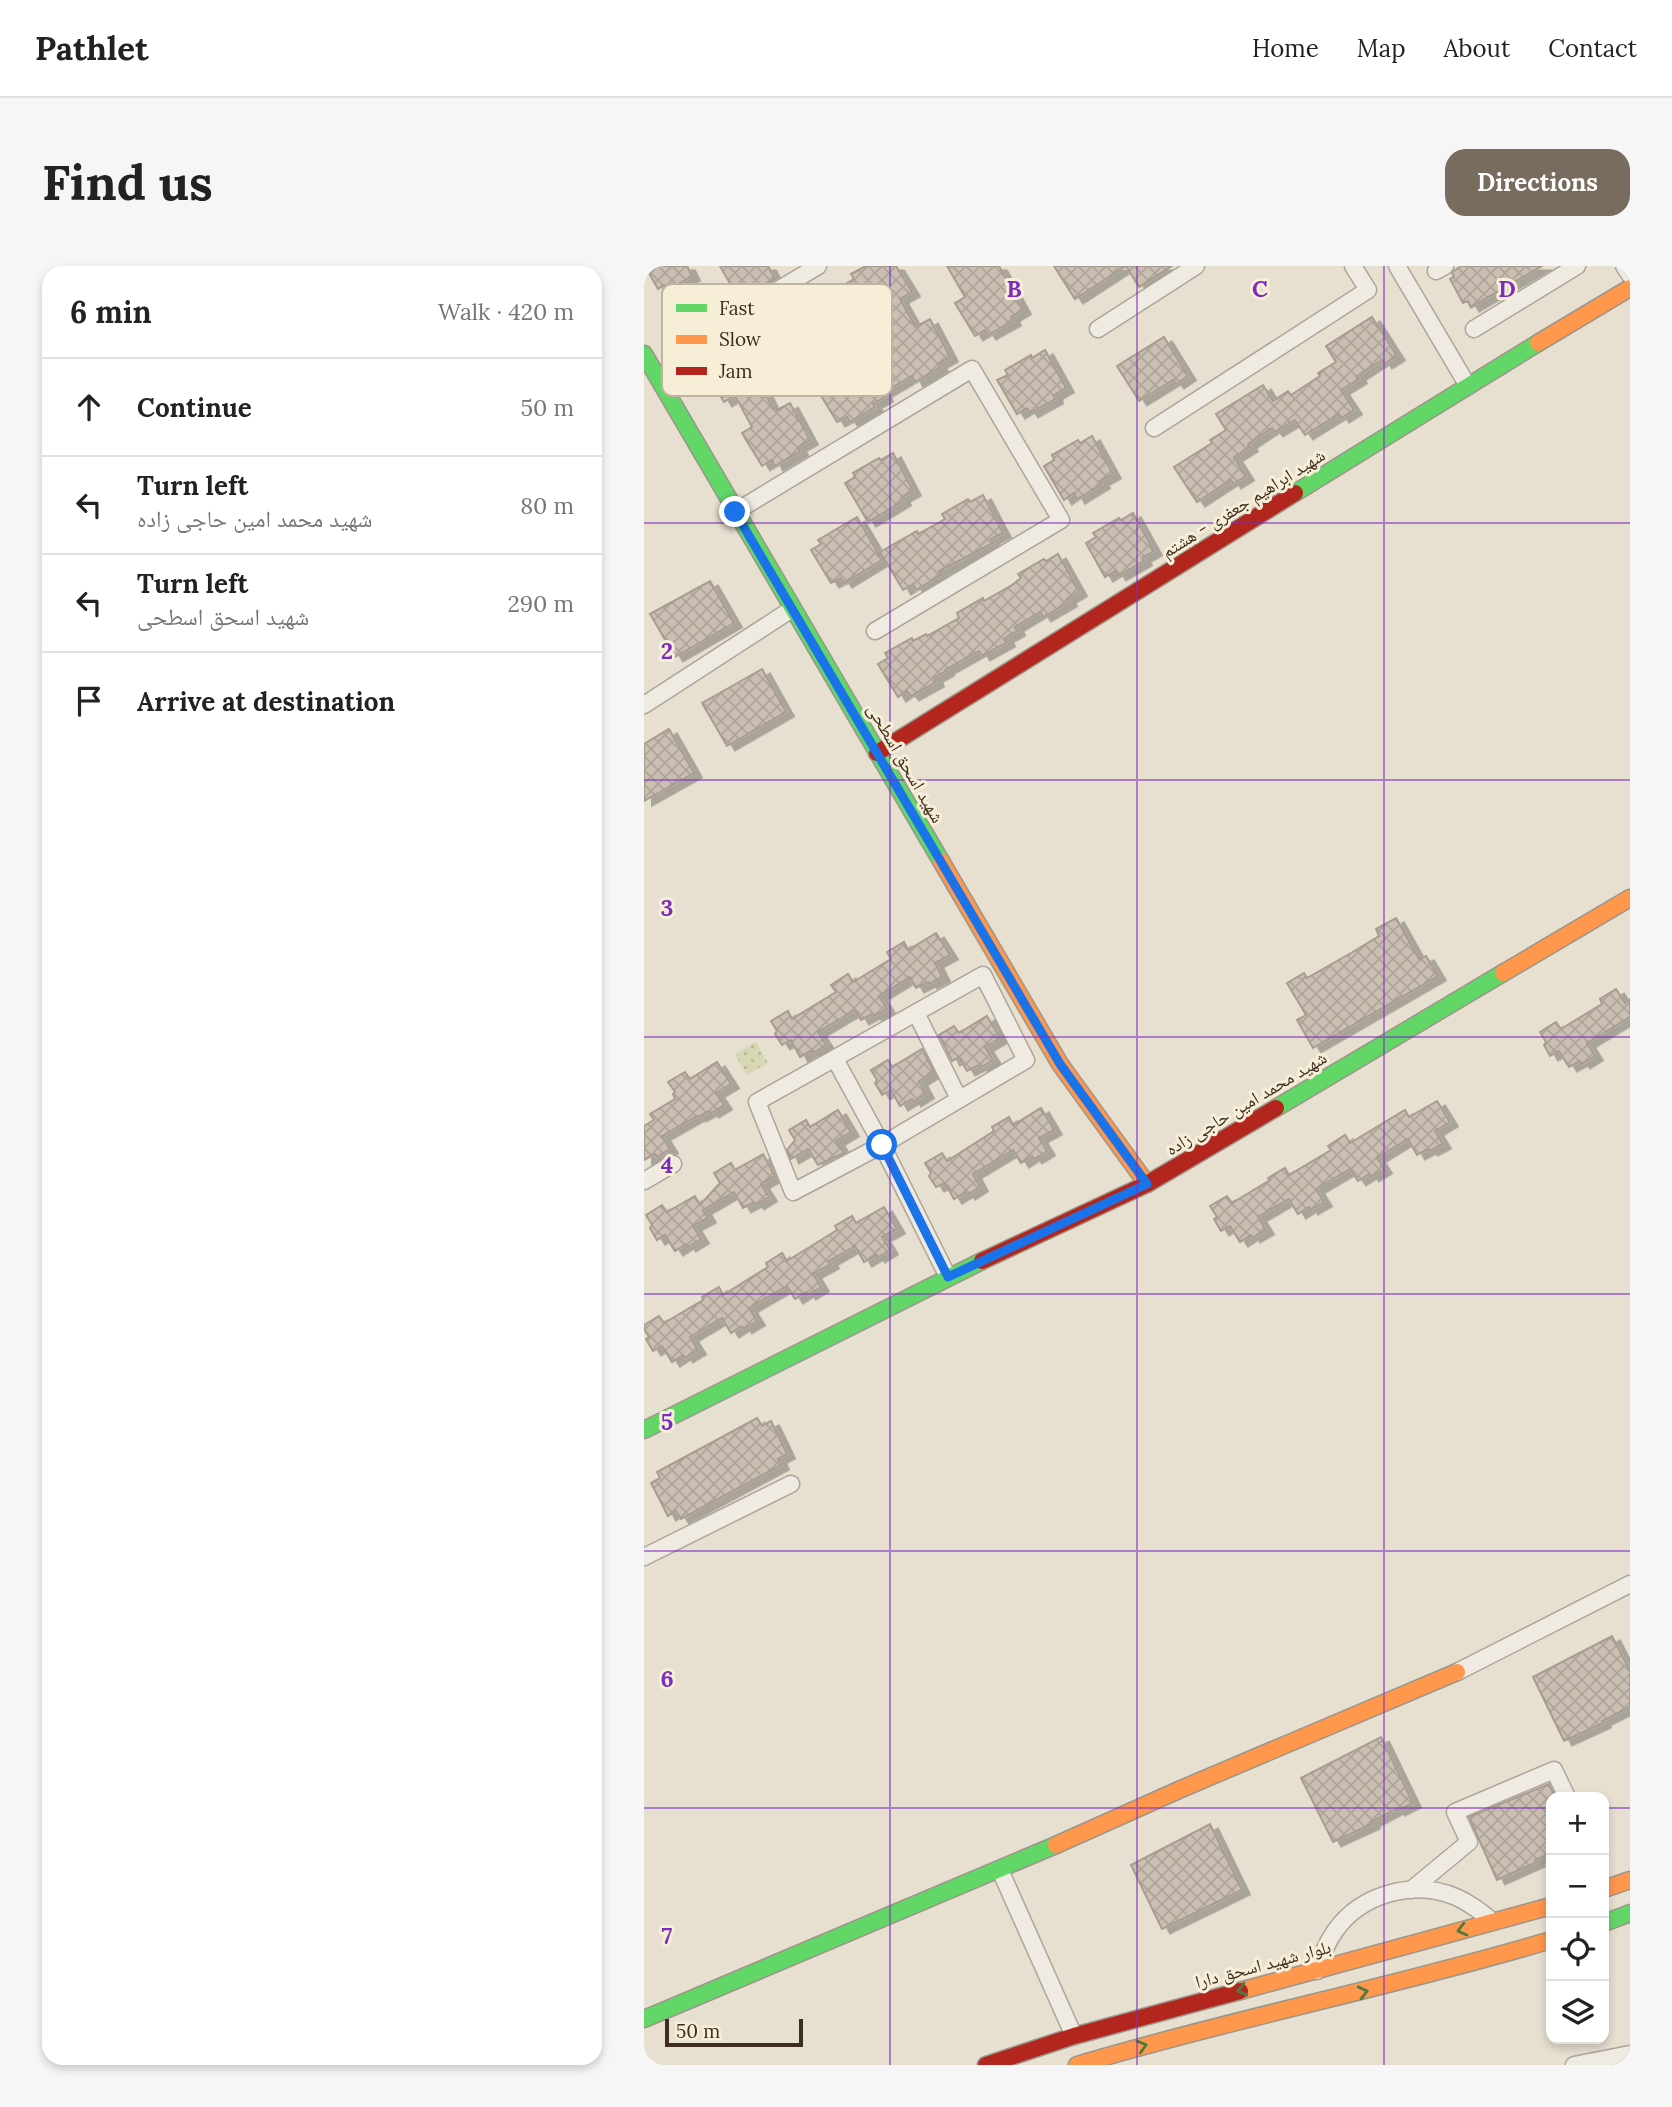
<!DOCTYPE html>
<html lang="en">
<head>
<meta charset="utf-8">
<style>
  body { margin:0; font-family:Lora,"Noto Naskh Arabic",serif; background:#f6f6f6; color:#222 }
  .controls { position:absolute; right:21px; bottom:21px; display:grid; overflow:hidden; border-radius:14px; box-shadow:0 4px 10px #0003 }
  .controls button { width:63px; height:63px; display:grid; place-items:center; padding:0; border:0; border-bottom:2px solid #e0e0e0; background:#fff; color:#222; font:35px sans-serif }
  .scale { position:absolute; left:21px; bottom:18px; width:138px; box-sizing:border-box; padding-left:7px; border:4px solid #3d2e20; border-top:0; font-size:19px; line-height:24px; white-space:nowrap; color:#3d2e20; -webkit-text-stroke:5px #f7eed8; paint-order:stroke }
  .stop { position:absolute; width:21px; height:21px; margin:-16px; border:5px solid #1a73e8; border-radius:50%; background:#fff }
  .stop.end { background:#1a73e8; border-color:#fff; box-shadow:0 2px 7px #0008 }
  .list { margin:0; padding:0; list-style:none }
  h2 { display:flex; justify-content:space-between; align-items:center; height:91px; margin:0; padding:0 28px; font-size:30px }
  h2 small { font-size:23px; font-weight:400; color:#767676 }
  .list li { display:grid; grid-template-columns:46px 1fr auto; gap:21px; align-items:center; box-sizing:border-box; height:98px; padding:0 28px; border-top:2px solid #e0e0e0 }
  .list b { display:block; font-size:26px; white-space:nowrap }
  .list p { margin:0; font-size:23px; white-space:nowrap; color:#767676 }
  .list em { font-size:23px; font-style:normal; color:#767676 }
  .icon { flex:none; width:38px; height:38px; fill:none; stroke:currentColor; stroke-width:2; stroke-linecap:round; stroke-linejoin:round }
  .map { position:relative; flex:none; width:986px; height:1799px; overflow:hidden; border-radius:21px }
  header { display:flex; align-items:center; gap:42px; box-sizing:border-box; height:98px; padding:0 35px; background:#fff; border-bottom:2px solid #e0e0e0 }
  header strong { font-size:33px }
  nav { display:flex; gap:38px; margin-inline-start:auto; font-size:24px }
  .intro { display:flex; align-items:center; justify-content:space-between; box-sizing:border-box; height:168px; padding:0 42px }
  h1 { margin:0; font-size:49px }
  .button { padding:18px 32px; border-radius:21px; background:#786c5e; color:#fff; font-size:24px; font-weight:700 }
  main { display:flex; gap:42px; padding:0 42px }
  aside { flex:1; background:#fff; border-radius:21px; box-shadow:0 4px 10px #0003 }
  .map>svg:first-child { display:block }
  .grass { fill:url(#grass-dots) }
  .building { fill:url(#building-cross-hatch); stroke:#a89c90; stroke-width:2; fill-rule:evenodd; filter:url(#shadow) }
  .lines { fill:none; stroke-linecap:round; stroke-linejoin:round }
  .street-casing { stroke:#ada599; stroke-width:19 }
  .fast-casing { stroke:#9c958a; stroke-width:19 }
  .slow-casing { stroke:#9c958a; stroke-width:19 }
  .jam-casing { stroke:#9c958a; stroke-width:19 }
  .street { stroke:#efebe3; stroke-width:16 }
  .fast { stroke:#63d668; stroke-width:16 }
  .slow { stroke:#ff974d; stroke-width:16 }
  .jam { stroke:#b3261e; stroke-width:16 }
  .oneway { stroke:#4e7a40 }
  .route { stroke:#1a73e8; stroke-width:9 }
  .grid { fill:none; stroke:#7b2cbf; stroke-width:2; stroke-opacity:0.55 }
  .labels { text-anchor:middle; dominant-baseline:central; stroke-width:6; stroke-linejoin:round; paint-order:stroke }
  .street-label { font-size:18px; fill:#3d2e20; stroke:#f7eed8 }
  .key { fill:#f7eed8; stroke:#bfb4a1; stroke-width:2 }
  .key-label { font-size:19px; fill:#3d2e20 }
  .grid-label { font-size:23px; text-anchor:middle; font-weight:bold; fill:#7b2cbf; stroke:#f7eed8; stroke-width:6; stroke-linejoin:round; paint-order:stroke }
</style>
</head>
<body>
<header>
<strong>Pathlet</strong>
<nav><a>Home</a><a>Map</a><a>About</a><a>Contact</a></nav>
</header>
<div class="intro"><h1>Find us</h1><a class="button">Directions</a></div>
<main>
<aside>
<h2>6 min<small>Walk · 420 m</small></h2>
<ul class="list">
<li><svg class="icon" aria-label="ahead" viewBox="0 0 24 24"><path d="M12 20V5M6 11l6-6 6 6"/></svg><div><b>Continue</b></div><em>50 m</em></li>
<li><svg class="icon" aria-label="left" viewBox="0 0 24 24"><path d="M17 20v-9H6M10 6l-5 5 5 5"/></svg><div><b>Turn left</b><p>شهید محمد امین حاجی زاده</p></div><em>80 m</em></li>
<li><svg class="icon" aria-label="left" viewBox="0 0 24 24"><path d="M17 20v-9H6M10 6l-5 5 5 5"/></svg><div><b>Turn left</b><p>شهید اسحق اسطحی</p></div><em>290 m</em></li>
<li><svg class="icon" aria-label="arrive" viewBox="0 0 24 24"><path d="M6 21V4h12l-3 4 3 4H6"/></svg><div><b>Arrive at destination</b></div></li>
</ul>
</aside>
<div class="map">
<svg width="986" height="1799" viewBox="0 0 986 1799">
  <defs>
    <pattern id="grass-dots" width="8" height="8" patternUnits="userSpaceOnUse" patternTransform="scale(1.75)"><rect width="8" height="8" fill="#d6d7b3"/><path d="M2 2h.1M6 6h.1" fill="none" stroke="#b9b99a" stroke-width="1.8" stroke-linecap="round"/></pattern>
    <pattern id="building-cross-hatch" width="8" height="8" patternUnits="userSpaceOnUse" patternTransform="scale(1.75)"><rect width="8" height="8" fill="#cbbfb2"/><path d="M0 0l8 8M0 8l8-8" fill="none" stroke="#afa499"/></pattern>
    <filter id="shadow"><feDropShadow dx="8" dy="4.5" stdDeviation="0" flood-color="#0004"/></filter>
  </defs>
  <rect width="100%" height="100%" fill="#e7e0d1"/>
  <polygon class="grass" points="112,776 124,797 103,809 91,788"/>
  <g class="building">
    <polygon points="1,0 43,0 48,10 23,24 20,19 14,23"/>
    <polygon points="76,0 124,0 131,13 105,27 102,22 92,28"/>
    <path d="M222,0h30l16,26 -12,7 14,25 1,-1 2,3 13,-7 20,38 -12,7 2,3 -25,15 -3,-6 -29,17 2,4 -12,7 2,3 -25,15 -3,-5 -10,5 -20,-33 10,-6 -18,-31 -11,6 -19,-33 10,-6 -3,-5 26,-15 2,3 40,-23 -3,-5zM229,46l19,31 -40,23 -2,-3 -1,1 -14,-25 12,-7 -2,-3z"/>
    <polygon points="303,0 355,0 379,44 367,51 369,55 344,69 341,64 331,70 311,37 321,31"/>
    <polygon points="410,0 528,0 495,21 482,0 431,33"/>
    <polygon points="817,0 898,0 827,41 824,35 819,37 806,13 810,11 808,7 811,4"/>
    <polygon points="728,51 753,90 740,98 738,94 713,110 715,113 697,124 710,144 697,152 695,148 661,169 651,154 631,166 628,162 604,178 606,181 590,191 602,210 589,218 587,214 553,236 530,201 568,177 566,174 582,164 572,148 619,119 629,135 644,125 647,129 676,110 674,107 692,96 682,80"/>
    <polygon points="520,71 544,110 532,118 529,114 495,135 473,100"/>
    <polygon points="108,73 128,110 116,117 129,143 132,141 133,144 146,137 166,174 154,181 156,185 131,200 128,194 118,200 98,167 108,161 94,135 90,130 80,136 60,103 70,97 67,92 93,77 95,80"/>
    <polygon points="401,84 422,122 410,129 411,133 386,147 383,142 373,148 353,114 364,109 361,104 387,89 388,92"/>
    <polygon points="448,170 469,208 456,215 458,218 433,233 430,227 420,234 400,200 410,194 408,189 434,174 436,177"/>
    <polygon points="249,187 269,225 257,232 259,235 224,256 201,217 211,211 209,207 235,192 237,194"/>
    <polygon points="339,229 359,267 347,273 349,277 295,305 297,309 272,324 269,318 259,324 236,286 273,265 274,268 301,253 298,248 324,233 326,236"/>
    <polygon points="489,247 510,285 498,292 500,295 474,310 471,305 461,311 442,277 452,271 449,267 475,252 477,254"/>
    <polygon points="213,251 238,294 200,317 197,312 187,317 167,284 177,278 174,274"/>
    <polygon points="414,288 435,326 423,333 425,336 399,351 396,346 371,361 373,365 361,372 363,376 338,390 335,385 301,404 302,405 290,412 292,416 267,430 263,425 254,431 234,398 244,392 241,387 268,372 269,375 282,368 283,370 315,352 313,347 339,332 340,335 368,319 377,312 374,308 400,293 402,295"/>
    <polygon points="66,315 90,357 31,391 6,348"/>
    <polygon points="118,403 142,446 83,480 58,437"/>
    <polygon points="25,463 50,507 0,535 0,478"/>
    <polygon points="752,652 775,693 782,690 794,710 669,782 653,754 662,749 643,717 660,707 663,712 707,687 735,670 732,663"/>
    <polygon points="292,667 306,689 291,697 298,711 285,718 284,716 272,722 266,711 235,730 243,743 230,750 228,748 217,754 211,744 174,766 182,779 169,787 168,784 156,791 147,774 138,779 131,768 133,765 127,755 144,745 148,753 192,726 187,719 204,708 209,716 247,693 243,686 260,676 264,684"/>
    <polygon points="972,723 981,737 986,733 986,751 943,777 951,790 938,798 936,795 925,801 915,785 906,790 900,779 902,776 896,766 912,756 917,763 958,738 956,733"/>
    <polygon points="343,750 356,772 341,781 349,794 336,802 335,799 323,805 315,791 308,795 295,769 310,760 315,767"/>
    <polygon points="278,783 290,806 275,815 282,828 269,836 268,833 256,840 247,824 238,829 231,817 233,814 227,804 244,794 248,801"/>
    <polygon points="73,796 87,818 72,827 80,839 67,847 65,845 54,851 53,850 18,870 26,883 13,891 11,888 0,894 0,860 10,854 6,848 31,833 29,828 31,826 24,816 41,806 46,813"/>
    <polygon points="793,835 806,856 791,865 799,878 786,885 784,883 773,889 764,873 733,892 740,903 727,911 725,908 714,915 706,903 672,923 680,936 666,944 665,941 654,948 645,933 614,951 622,964 608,972 607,969 596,976 586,960 577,965 570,953 573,951 566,940 583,930 588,937 626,914 624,912 641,902 645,909 687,884 684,880 701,869 706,877 761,844 765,851"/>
    <polygon points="397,842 410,864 395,872 403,885 390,893 388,890 377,897 369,884 329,908 336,921 323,929 322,926 310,933 301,917 292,921 285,910 287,907 281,897 298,887 303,895 350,865 348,861 365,851 369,859"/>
    <polygon points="194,844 207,866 192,875 200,887 174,899 164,883 147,893 143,884 151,874 145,864 162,854 166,861"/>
    <polygon points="119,888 131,910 117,918 125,931 112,939 110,936 99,942 90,926 59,944 64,952 49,960 57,973 44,981 42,978 31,985 21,969 13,974 6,962 8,959 2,949 18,939 23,946 51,930 56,939 76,917 70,907 87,897 91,904"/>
    <polygon points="240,941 253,963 238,971 246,984 233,992 232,989 220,996 211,980 185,995 187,998 169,1008 177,1021 164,1029 162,1026 151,1033 143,1020 105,1042 113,1055 100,1063 98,1060 87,1067 78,1052 46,1071 54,1084 41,1092 39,1089 28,1096 18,1080 9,1085 2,1073 5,1071 0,1063 0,1059 15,1050 20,1057 59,1034 58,1031 75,1021 79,1029 124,1001 122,997 138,987 143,995 193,964 191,960 208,950 212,957"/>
    <polygon points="113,1152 118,1160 127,1155 135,1171 143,1188 134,1193 137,1199 37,1253 32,1245 24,1250 7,1217 16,1212 13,1206"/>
    <polygon points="968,1370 986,1405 986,1441 958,1455 959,1457 920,1475 889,1411"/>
    <polygon points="737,1471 769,1537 753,1545 752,1543 727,1556 728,1558 689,1576 657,1512"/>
    <polygon points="905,1518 911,1531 907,1531 907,1579 902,1582 905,1588 891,1594 893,1596 853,1614 825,1551"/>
    <polygon points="566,1558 598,1624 518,1663 487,1599"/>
  </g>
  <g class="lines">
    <g class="street-casing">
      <g id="street">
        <polyline points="753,0 824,120"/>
        <polyline points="980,0 986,9"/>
        <polyline points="792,5 801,0"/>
        <polyline points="454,63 552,0"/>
        <polyline points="830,63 933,0"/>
        <polyline points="46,77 174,0"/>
        <polyline points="510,162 724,24 709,0"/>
        <polyline points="91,246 328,103 417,254 231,365"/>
        <polyline points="0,439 148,343"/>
        <polygon points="339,709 382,794 238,879 149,926 113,836"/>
        <polyline points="272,747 315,833"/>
        <polyline points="191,793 238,879 304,1011"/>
        <polyline points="0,915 29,898"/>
        <polyline points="0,1291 147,1218"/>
        <polyline points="813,1406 986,1318"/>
        <polyline points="356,1604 430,1770"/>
        <polyline points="767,1624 825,1576 811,1546 910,1504 923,1531"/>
        <path d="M673,1705c4,-14 9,-27 18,-40 26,-37 79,-52 121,-34 14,6 25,15 36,24"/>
        <polyline points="930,1799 986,1788"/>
      </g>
    </g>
    <g class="fast-casing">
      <g id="fast">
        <polyline points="0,88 297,595"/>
        <polyline points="651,227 894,77"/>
        <polyline points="632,842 859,707"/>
        <polyline points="0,1164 338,995"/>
        <polyline points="960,1657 986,1647"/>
        <polyline points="0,1753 412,1579"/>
      </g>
    </g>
    <g class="slow-casing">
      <g id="slow">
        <polyline points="894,77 986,22"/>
        <polyline points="297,595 416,798 503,918"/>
        <polyline points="859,707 986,632"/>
        <polyline points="412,1579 537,1523 813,1406"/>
        <polyline points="960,1623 986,1614"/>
        <polyline points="596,1725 907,1640"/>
        <path d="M433,1799c157,-47 317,-78 474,-125"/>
      </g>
    </g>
    <g class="jam-casing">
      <g id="jam">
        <polyline points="233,487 651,227"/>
        <polyline points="338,995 503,918 632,842"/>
        <polyline points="342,1799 430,1770 596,1725"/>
      </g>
    </g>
    <use href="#street" class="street"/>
    <use href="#fast" class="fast"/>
    <use href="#slow" class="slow"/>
    <use href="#jam" class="jam"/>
  </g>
  <defs><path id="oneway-chevron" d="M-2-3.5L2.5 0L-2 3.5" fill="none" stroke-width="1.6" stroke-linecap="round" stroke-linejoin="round" transform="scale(1.75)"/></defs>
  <g class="oneway">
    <use href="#oneway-chevron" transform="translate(818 1664) rotate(165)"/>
    <use href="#oneway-chevron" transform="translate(598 1724) rotate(166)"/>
    <use href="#oneway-chevron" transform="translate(719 1726) rotate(-14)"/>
    <use href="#oneway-chevron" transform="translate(498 1780) rotate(-16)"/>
  </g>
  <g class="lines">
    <polyline class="route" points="91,246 416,798 503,918 304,1011 238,879"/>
  </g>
  <path class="grid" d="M246,0v1799M493,0v1799M740,0v1799M0,257h986M0,514h986M0,771h986M0,1028h986M0,1285h986M0,1542h907M960,1542h26"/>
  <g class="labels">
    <g class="street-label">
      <text transform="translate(599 237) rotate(-32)">شهید ابراهیم جعفری - هشتم</text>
      <text transform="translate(262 497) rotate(60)">شهید اسحق اسطحی</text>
      <text transform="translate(602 837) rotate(-31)">شهید محمد امین حاجی زاده</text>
      <text transform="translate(619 1698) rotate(-15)">بلوار شهید اسحق دارا</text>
    </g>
  </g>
  <rect x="18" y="18" width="230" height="112" rx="10" class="key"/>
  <rect x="32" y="38" width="31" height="8" fill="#63d668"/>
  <rect x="32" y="69" width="31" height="9" fill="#ff974d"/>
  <rect x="32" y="101" width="31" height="8" fill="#b3261e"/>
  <g class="key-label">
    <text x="75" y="49">Fast</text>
    <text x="75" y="80">Slow</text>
    <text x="75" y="112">Jam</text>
  </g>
  <g class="grid-label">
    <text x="370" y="31">B</text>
    <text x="616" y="31">C</text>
    <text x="863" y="31">D</text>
    <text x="23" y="393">2</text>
    <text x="23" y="650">3</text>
    <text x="23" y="907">4</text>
    <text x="23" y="1164">5</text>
    <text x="23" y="1421">6</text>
    <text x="23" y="1678">7</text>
  </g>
</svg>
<div class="controls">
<button>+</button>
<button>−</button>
<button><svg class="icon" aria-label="locate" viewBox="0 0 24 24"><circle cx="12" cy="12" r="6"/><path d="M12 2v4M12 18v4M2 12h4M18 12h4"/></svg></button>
<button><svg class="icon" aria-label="layers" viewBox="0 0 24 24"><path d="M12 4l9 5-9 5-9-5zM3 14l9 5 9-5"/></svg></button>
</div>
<div class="scale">50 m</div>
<div class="stop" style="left:238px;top:879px"></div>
<div class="stop end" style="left:91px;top:246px"></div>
</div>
</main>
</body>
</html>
